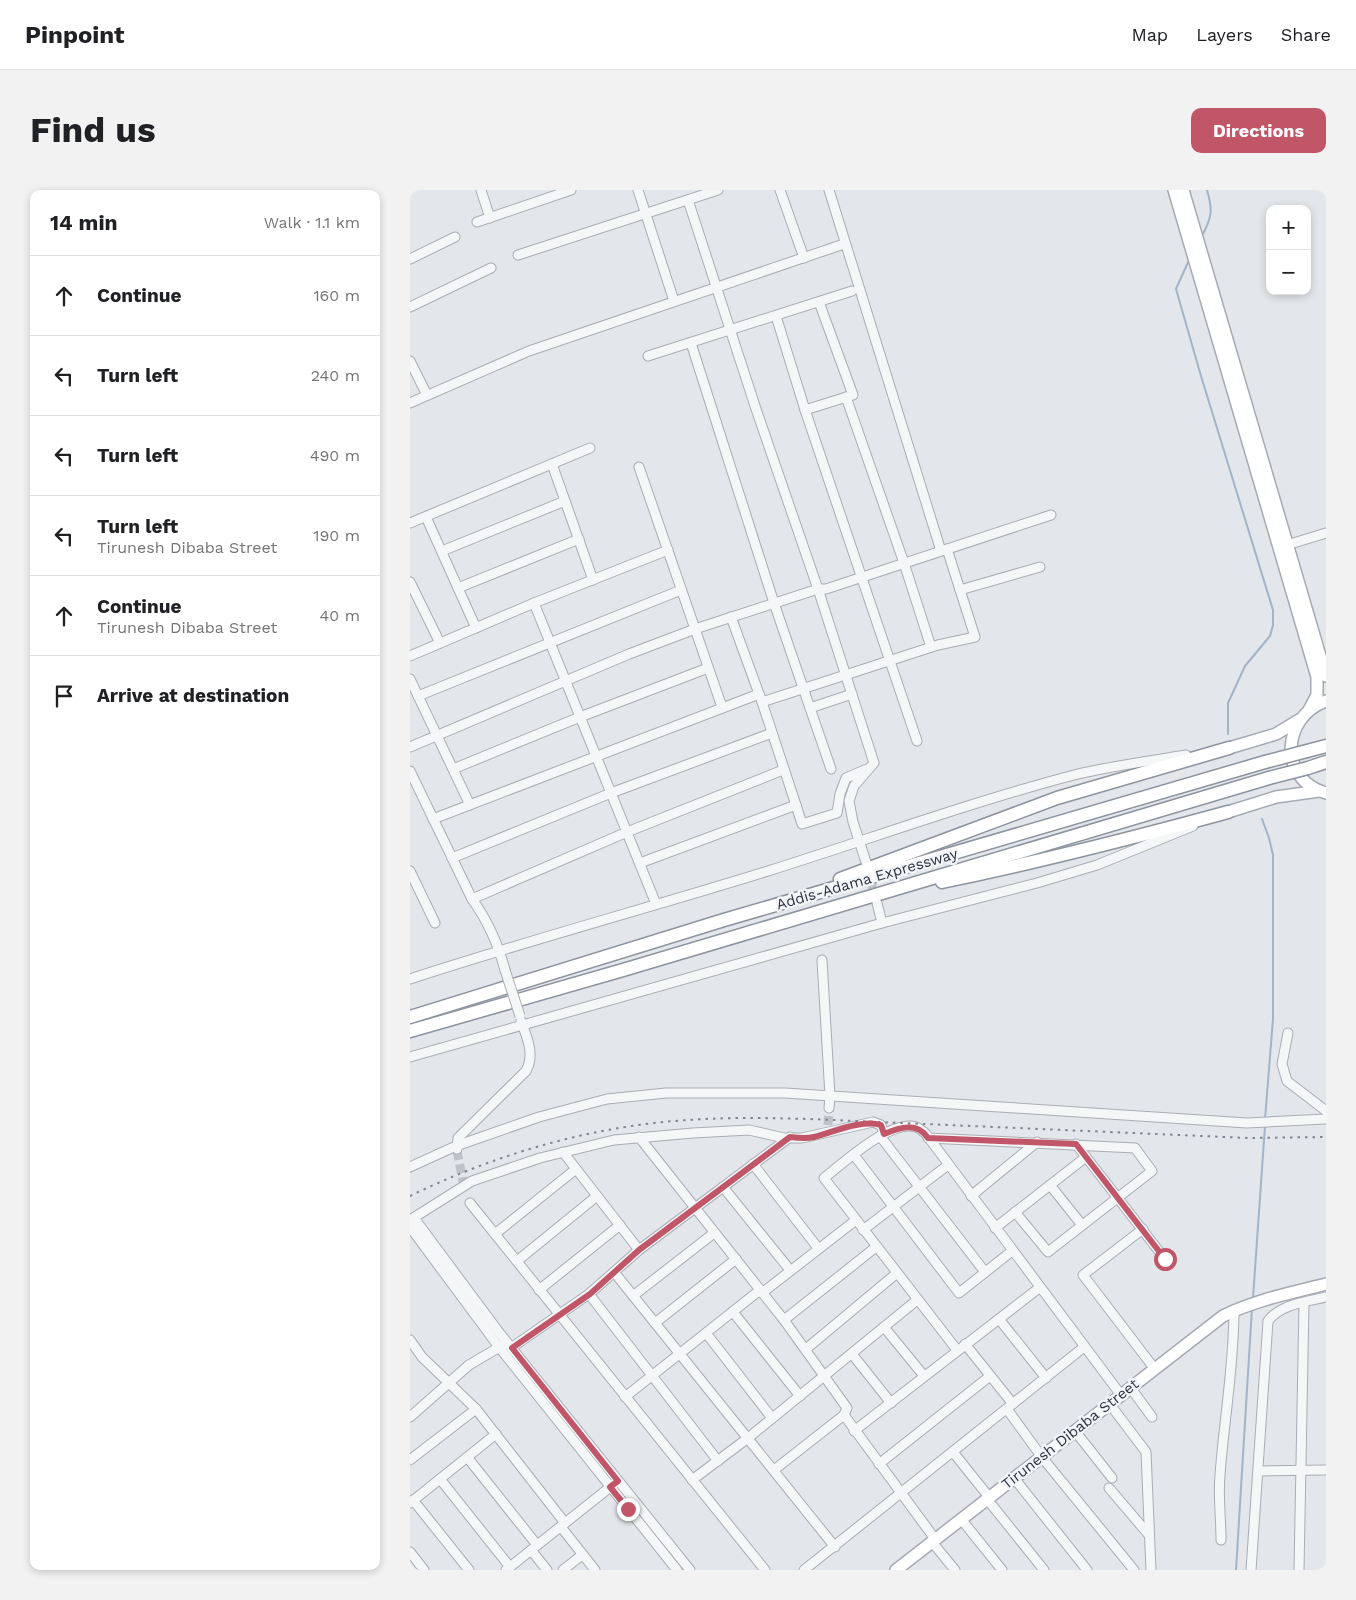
<!DOCTYPE html>
<html lang="en">
<head>
<meta charset="utf-8">
<style>
  body { margin:0; font-family:"Work Sans",sans-serif; background:#f2f2f2; color:#202124 }
  .controls { position:absolute; right:15px; top:15px; display:grid; overflow:hidden; border-radius:10px; box-shadow:0 2px 8px #0003 }
  .controls button { width:45px; height:45px; display:grid; place-items:center; padding:0; border:0; border-bottom:1px solid #e0e0e0; background:#fff; color:#202124; font:25px sans-serif }
  .stop { position:absolute; width:15px; height:15px; margin:-11px; border:4px solid #c15668; border-radius:50%; background:#fff }
  .stop.end { background:#c15668; border-color:#fff; box-shadow:0 1px 5px #0008 }
  .list { margin:0; padding:0; list-style:none }
  h2 { display:flex; justify-content:space-between; align-items:center; height:65px; margin:0; padding:0 20px; font-size:21px }
  h2 small { font-size:16px; font-weight:400; color:#757577 }
  .list li { display:grid; grid-template-columns:32px 1fr auto; gap:15px; align-items:center; box-sizing:border-box; height:80px; padding:0 20px; border-top:1px solid #e0e0e0 }
  .list b { display:block; font-size:19px; white-space:nowrap }
  .list p { margin:0; font-size:16px; white-space:nowrap; color:#757577 }
  .list em { font-size:16px; font-style:normal; color:#757577 }
  .icon { flex:none; width:28px; height:28px; fill:none; stroke:currentColor; stroke-width:2; stroke-linecap:round; stroke-linejoin:round }
  .map { position:relative; flex:none; width:916px; height:1380px; overflow:hidden; border-radius:10px }
  header { display:flex; align-items:center; gap:30px; box-sizing:border-box; height:70px; padding:0 25px; background:#fff; border-bottom:1px solid #e0e0e0 }
  header strong { font-size:24px }
  nav { display:flex; gap:28px; margin-inline-start:auto; font-size:18px }
  .intro { display:flex; align-items:center; justify-content:space-between; box-sizing:border-box; height:120px; padding:0 30px }
  h1 { margin:0; font-size:35px }
  .button { padding:12px 22px; border-radius:10px; background:#c15668; color:#fff; font-size:18px; font-weight:700 }
  main { display:flex; gap:30px; padding:0 30px }
  aside { flex:1; background:#fff; border-radius:10px; box-shadow:0 2px 8px #0003 }
  .map>svg:first-child { display:block }
  .lines { fill:none; stroke-linecap:round; stroke-linejoin:round }
  .stream { stroke:#a2b4c6; stroke-width:2 }
  .minor-tunnel { stroke:#bfc2c8; stroke-width:9; stroke-dasharray:9 4.5; stroke-linecap:butt }
  .minor-casing { stroke:#a9adb4; stroke-width:11 }
  .major-casing { stroke:#a4aab4; stroke-width:14 }
  .highway-casing { stroke:#8c949f; stroke-width:15 }
  .minor { stroke:#f5f6f8; stroke-width:9 }
  .major { stroke:#fff; stroke-width:11 }
  .highway { stroke:#fff; stroke-width:12 }
  .rail { stroke:#7e8692; stroke-width:2; stroke-dasharray:2.5 5; stroke-linecap:butt }
  .minor-bridge-casing { stroke:#a9adb4; stroke-width:11; stroke-linecap:butt }
  .highway-bridge-casing { stroke:#8c949f; stroke-width:15; stroke-linecap:butt }
  .minor-bridge { stroke:#f5f6f8; stroke-width:9 }
  .highway-bridge { stroke:#fff; stroke-width:12 }
  .route { stroke:#c15668; stroke-width:6 }
  .labels { text-anchor:middle; dominant-baseline:central; stroke-width:5; stroke-linejoin:round; paint-order:stroke }
  .street-label { font-size:15px; fill:#2d3440; stroke:#f2f5f7 }
</style>
</head>
<body>
<header>
<strong>Pinpoint</strong>
<nav><a>Map</a><a>Layers</a><a>Share</a></nav>
</header>
<div class="intro"><h1>Find us</h1><a class="button">Directions</a></div>
<main>
<aside>
<h2>14 min<small>Walk · 1.1 km</small></h2>
<ul class="list">
<li><svg class="icon" aria-label="ahead" viewBox="0 0 24 24"><path d="M12 20V5M6 11l6-6 6 6"/></svg><div><b>Continue</b></div><em>160 m</em></li>
<li><svg class="icon" aria-label="left" viewBox="0 0 24 24"><path d="M17 20v-9H6M10 6l-5 5 5 5"/></svg><div><b>Turn left</b></div><em>240 m</em></li>
<li><svg class="icon" aria-label="left" viewBox="0 0 24 24"><path d="M17 20v-9H6M10 6l-5 5 5 5"/></svg><div><b>Turn left</b></div><em>490 m</em></li>
<li><svg class="icon" aria-label="left" viewBox="0 0 24 24"><path d="M17 20v-9H6M10 6l-5 5 5 5"/></svg><div><b>Turn left</b><p>Tirunesh Dibaba Street</p></div><em>190 m</em></li>
<li><svg class="icon" aria-label="ahead" viewBox="0 0 24 24"><path d="M12 20V5M6 11l6-6 6 6"/></svg><div><b>Continue</b><p>Tirunesh Dibaba Street</p></div><em>40 m</em></li>
<li><svg class="icon" aria-label="arrive" viewBox="0 0 24 24"><path d="M6 21V4h12l-3 4 3 4H6"/></svg><div><b>Arrive at destination</b></div></li>
</ul>
</aside>
<div class="map">
<svg width="916" height="1380" viewBox="0 0 916 1380">
  <rect width="100%" height="100%" fill="#e3e6ea"/>
  <g class="lines">
    <g class="stream">
      <path d="M792,46c10,-19 11,-26 5,-46"/>
      <polyline points="779,70 766,99 791,186 863,420 863,435 860,446 835,476 818,513 818,544"/>
      <polyline points="852,629 859,648 863,665 863,829 855,929"/>
      <polyline points="843,1108 855,936"/>
      <polyline points="826,1380 842,1118"/>
    </g>
    <g class="minor-tunnel">
      <polyline points="458,682 466,711"/>
      <polyline points="418,935 419,918"/>
      <polyline points="47,961 54,996"/>
    </g>
    <g class="minor-casing">
      <g id="minor">
        <polyline points="71,0 80,28"/>
        <polyline points="228,0 264,111"/>
        <polyline points="370,0 394,68"/>
        <polyline points="419,0 531,361"/>
        <polyline points="278,10 346,219 408,399 464,573 444,596 439,611 443,632 456,672"/>
        <polyline points="67,32 161,0"/>
        <polyline points="108,65 308,0"/>
        <polyline points="0,69 45,47"/>
        <polyline points="0,117 81,78"/>
        <polyline points="366,126 395,220 507,551"/>
        <polyline points="281,153 364,413 400,518"/>
        <polyline points="238,166 442,101"/>
        <polyline points="0,171 17,205"/>
        <polyline points="436,207 494,373 521,457"/>
        <polyline points="0,213 119,161 431,55"/>
        <polyline points="395,220 443,205 409,112"/>
        <polyline points="142,274 183,390"/>
        <polyline points="229,277 312,517"/>
        <polyline points="16,327 66,438"/>
        <polyline points="0,333 180,258"/>
        <polyline points="877,355 916,343"/>
        <polyline points="32,361 155,311"/>
        <polyline points="0,392 30,453"/>
        <polyline points="48,398 169,349"/>
        <polyline points="550,400 630,377"/>
        <polyline points="124,413 246,714"/>
        <polyline points="321,427 352,512 386,615"/>
        <polyline points="0,466 124,413 258,360"/>
        <polyline points="0,489 60,615"/>
        <polyline points="8,506 271,400"/>
        <polyline points="352,512 528,455 565,447 537,359"/>
        <polyline points="0,557 219,464 285,439 408,399 416,399 641,325"/>
        <polyline points="43,579 170,527 298,478"/>
        <polyline points="421,579 400,518 442,504"/>
        <path d="M0,581l62,128c16,22 26,45 33,71"/>
        <polyline points="23,629 349,504"/>
        <polyline points="42,668 201,603 362,543"/>
        <polyline points="230,673 386,615 392,634 427,623 430,604 436,588 457,579"/>
        <polyline points="0,681 25,733"/>
        <polyline points="62,709 217,642 373,580"/>
        <polyline points="467,713 472,733"/>
        <polyline points="412,770 420,906 419,918"/>
        <path d="M0,789c119,-39 239,-71 358,-108 102,-32 203,-69 306,-96 37,-9 75,-14 112,-20"/>
        <polyline points="878,843 872,874 877,891 916,921"/>
        <polyline points="0,867 472,733 627,693 687,675 783,636"/>
        <polyline points="470,946 575,1082"/>
        <polyline points="229,947 374,1130 437,1218 434,1225 364,1280"/>
        <polyline points="518,948 725,958 742,981 638,1062 605,1022"/>
        <polyline points="666,954 755,1069"/>
        <path d="M47,959l1,-11 68,-67c9,-16 1,-34 -5,-50"/>
        <polyline points="153,962 229,1060"/>
        <polyline points="444,965 549,1103 602,1061"/>
        <polyline points="343,974 408,1058"/>
        <polyline points="0,977 46,956 129,927 197,909 256,903 375,903 837,933 916,929"/>
        <polyline points="640,995 672,1035"/>
        <polyline points="313,997 380,1080"/>
        <polyline points="561,1006 627,952"/>
        <polyline points="60,1013 355,1380"/>
        <polyline points="4,1028 88,1141 280,1380"/>
        <polyline points="0,1030 62,991 130,968 204,950 283,943 339,940 374,948 392,948 463,932 471,935 474,944"/>
        <polyline points="0,1037 89,1157 267,1380"/>
        <polyline points="585,1038 676,967"/>
        <polyline points="733,1039 673,1085 744,1178"/>
        <polyline points="453,1040 538,975"/>
        <polyline points="85,1044 166,979"/>
        <polyline points="107,1071 187,1006"/>
        <polyline points="204,1082 425,1357"/>
        <polyline points="129,1100 210,1035"/>
        <polyline points="352,1103 446,1030"/>
        <polyline points="179,1104 308,1271"/>
        <polyline points="223,1106 304,1043"/>
        <polyline points="323,1122 390,1206"/>
        <polyline points="589,1129 636,1188"/>
        <polyline points="374,1130 466,1057"/>
        <polyline points="245,1133 326,1069"/>
        <polyline points="474,1137 514,1186"/>
        <polyline points="296,1143 362,1228"/>
        <polyline points="0,1150 12,1167 66,1219 155,1333"/>
        <polyline points="555,1154 603,1214"/>
        <polyline points="101,1158 179,1104 229,1060 380,947"/>
        <polyline points="396,1159 487,1083"/>
        <path d="M547,1160l-133,-172c19,-15 67,-59 92,-51 4,1 7,5 10,7l195,261"/>
        <polyline points="442,1164 481,1213"/>
        <polyline points="720,1197 742,1227"/>
        <polyline points="215,1207 350,1100"/>
        <polyline points="699,1213 736,1262 741,1380"/>
        <polyline points="597,1219 631,1266 724,1380"/>
        <polyline points="434,1225 525,1349"/>
        <polyline points="0,1227 59,1175 93,1155"/>
        <polyline points="444,1241 629,1098"/>
        <polyline points="665,1241 702,1288"/>
        <polyline points="543,1262 579,1307"/>
        <polyline points="57,1267 127,1355"/>
        <polyline points="0,1270 66,1219"/>
        <polyline points="469,1274 580,1186"/>
        <polyline points="848,1281 916,1280"/>
        <polyline points="604,1288 677,1380"/>
        <polyline points="30,1289 100,1377"/>
        <polyline points="282,1290 338,1248 507,1110"/>
        <polyline points="699,1298 739,1345"/>
        <polyline points="577,1309 634,1380"/>
        <polyline points="3,1310 59,1380"/>
        <polyline points="0,1313 86,1244"/>
        <polyline points="551,1329 592,1380"/>
        <polyline points="151,1337 185,1380"/>
        <path d="M811,1350c0,-22 -3,-44 -1,-65 4,-55 14,-109 14,-165"/>
        <polyline points="522,1352 545,1380"/>
        <polyline points="121,1360 137,1380"/>
        <polyline points="0,1362 14,1380"/>
        <polyline points="96,1380 204,1294"/>
        <polyline points="153,1380 172,1365"/>
        <polyline points="394,1380 674,1157"/>
        <path d="M841,1380l17,-249c13,-17 37,-19 58,-24"/>
        <polyline points="889,1380 894,1113"/>
      </g>
    </g>
    <g class="major-casing">
      <g id="major">
        <polyline points="764,0 907,487 907,505 899,520"/>
        <polyline points="773,0 916,486"/>
        <path d="M916,511c-45,16 -48,79 0,92"/>
        <polyline points="819,558 866,544 889,530"/>
        <polyline points="818,622 866,607 909,601"/>
        <path d="M486,1380l327,-254c32,-16 68,-23 103,-32"/>
      </g>
    </g>
    <g class="highway-casing">
      <g id="highway">
        <polyline points="897,561 916,556"/>
        <polyline points="898,578 916,572"/>
        <polyline points="430,689 647,608 819,558"/>
        <path d="M532,692c96,-20 191,-44 286,-70"/>
        <polyline points="0,827 314,730 855,572"/>
        <polyline points="0,841 213,780 859,588"/>
      </g>
    </g>
    <use href="#minor" class="minor"/>
    <use href="#major" class="major"/>
    <use href="#highway" class="highway"/>
    <path class="rail" d="M0,1006c86,-42 182,-70 278,-76 41,-3 81,-2 122,-1l438,19 78,-1"/>
    <g class="minor-bridge-casing">
      <polyline id="minor-bridge" points="95,780 110,826"/>
    </g>
    <g class="highway-bridge-casing">
      <g id="highway-bridge">
        <polyline points="855,572 897,561"/>
        <polyline points="859,588 898,578"/>
      </g>
    </g>
    <use href="#minor-bridge" class="minor-bridge"/>
    <use href="#highway-bridge" class="highway-bridge"/>
  </g>
  <g class="lines">
    <path class="route" d="M218,1319l-18,-22 8,-6 -106,-133 78,-54 49,-44 151,-113c8,1 16,2 24,0 19,-5 48,-18 67,-12l3,9c16,-7 33,-12 44,4l148,6 89,115"/>
  </g>
  <g class="labels">
    <g class="street-label">
      <text transform="translate(457 689) rotate(-16)">Addis-Adama Expressway</text>
      <text transform="translate(660 1244) rotate(-38)">Tirunesh Dibaba Street</text>
    </g>
  </g>
</svg>
<div class="controls">
<button>+</button>
<button>−</button>
</div>
<div class="stop" style="left:755px;top:1069px"></div>
<div class="stop end" style="left:218px;top:1319px"></div>
</div>
</main>
</body>
</html>
